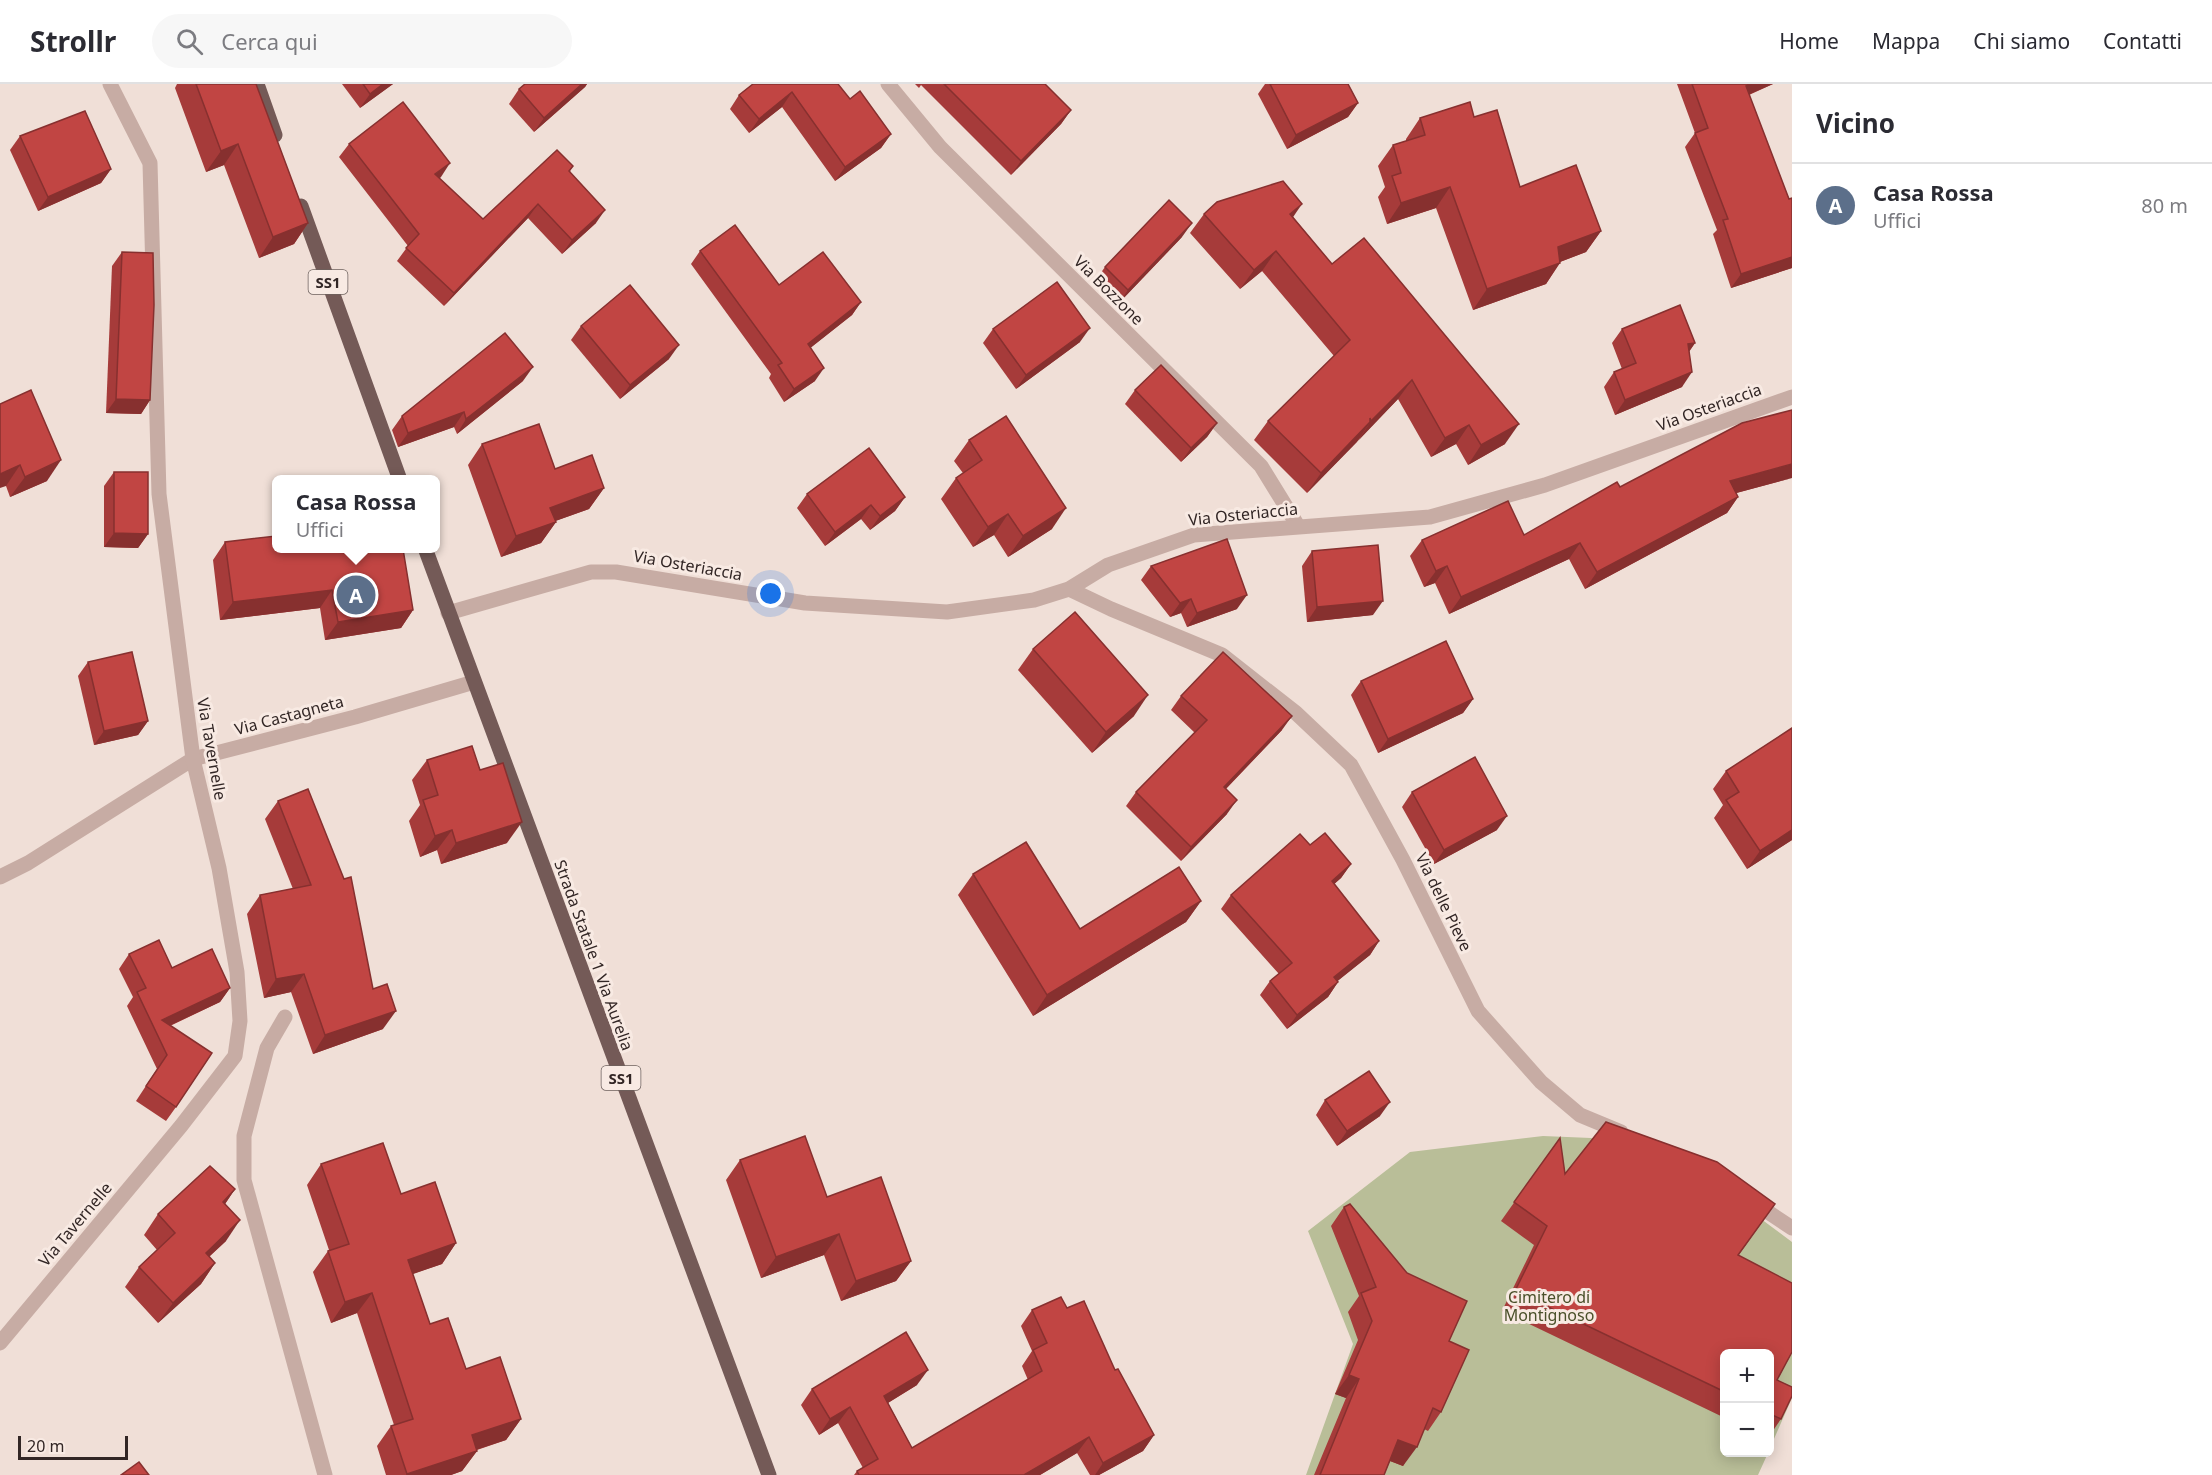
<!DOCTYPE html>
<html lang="it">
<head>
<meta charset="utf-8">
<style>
  body { margin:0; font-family:"Noto Sans",sans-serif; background:#f7f7f7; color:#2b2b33 }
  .controls { position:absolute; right:18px; bottom:18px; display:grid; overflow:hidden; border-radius:9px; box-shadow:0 3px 15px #0003 }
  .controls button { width:54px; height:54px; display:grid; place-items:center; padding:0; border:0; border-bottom:2px solid #e1e1e2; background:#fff; color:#2b2b33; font:30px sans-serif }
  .scale { position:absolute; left:18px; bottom:15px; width:110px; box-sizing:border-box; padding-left:6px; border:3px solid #322625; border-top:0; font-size:16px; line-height:21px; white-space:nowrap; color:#322625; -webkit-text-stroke:4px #f8eae3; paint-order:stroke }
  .you { position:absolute; left:771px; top:510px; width:21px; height:21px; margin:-15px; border:4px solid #fff; border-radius:50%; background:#1a73e8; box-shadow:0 0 0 9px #1a73e833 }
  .badge { display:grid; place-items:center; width:39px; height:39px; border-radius:50%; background:#0b8043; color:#fff; font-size:20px; font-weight:700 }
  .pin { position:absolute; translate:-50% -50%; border:3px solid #fff; box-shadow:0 2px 6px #0006 }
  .popup { position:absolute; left:272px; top:391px; width:168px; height:78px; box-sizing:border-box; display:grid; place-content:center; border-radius:9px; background:#fff; filter:drop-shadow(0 2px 4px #0005); font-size:20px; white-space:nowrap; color:#7c7c81 }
  .popup b { font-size:22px; color:#2b2b33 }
  .popup::after { content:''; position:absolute; left:50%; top:100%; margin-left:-12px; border:12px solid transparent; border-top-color:#fff }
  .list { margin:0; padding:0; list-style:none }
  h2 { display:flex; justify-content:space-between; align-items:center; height:78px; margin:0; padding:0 24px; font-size:26px }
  h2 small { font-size:20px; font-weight:400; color:#7c7c81 }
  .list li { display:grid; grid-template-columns:39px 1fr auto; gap:18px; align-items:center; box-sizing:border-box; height:84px; padding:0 24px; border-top:2px solid #e1e1e2 }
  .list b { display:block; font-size:22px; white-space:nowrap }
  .list p { margin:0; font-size:20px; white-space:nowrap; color:#7c7c81 }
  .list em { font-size:20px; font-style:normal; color:#7c7c81 }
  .icon { flex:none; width:33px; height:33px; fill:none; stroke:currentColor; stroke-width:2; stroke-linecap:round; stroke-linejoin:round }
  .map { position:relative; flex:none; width:1792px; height:1391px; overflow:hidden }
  header { display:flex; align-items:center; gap:36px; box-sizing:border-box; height:84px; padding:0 30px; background:#fff; border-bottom:2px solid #e1e1e2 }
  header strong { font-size:28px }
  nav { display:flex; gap:33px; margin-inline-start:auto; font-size:21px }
  .search { width:420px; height:54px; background:#f7f7f7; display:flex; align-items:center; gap:15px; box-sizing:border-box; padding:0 21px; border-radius:33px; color:#7c7c81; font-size:22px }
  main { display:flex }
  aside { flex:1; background:#fff }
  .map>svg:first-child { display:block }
  .green { fill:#b9be98 }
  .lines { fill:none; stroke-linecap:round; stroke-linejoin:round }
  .minor { stroke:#c7aca4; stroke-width:15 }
  .major { stroke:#745a57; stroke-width:15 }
  .wall { fill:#a63b3a }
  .shaded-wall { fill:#87302f }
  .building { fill:#c14543; stroke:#87302f; stroke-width:1.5 }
  .labels { text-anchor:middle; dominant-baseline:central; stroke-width:6; stroke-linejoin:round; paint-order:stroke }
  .shield { fill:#f8eae3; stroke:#6d615e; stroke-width:1.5 }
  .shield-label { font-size:15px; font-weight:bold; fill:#322625 }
  .street-label { font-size:16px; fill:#322625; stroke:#f8eae3 }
  .park-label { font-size:16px; fill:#4a502a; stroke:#f8eae3 }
</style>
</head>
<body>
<header>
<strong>Strollr</strong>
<div class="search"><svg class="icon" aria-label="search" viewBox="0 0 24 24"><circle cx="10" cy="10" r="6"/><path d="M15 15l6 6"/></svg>Cerca qui</div>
<nav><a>Home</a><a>Mappa</a><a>Chi siamo</a><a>Contatti</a></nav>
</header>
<main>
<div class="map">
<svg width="1792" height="1391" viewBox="0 0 1792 1391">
  <rect width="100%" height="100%" fill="#f0dfd7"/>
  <polygon class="green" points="1543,1052 1591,1054 1707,1095 1792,1158 1792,1314 1770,1364 1770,1270 1724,1270 1724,1368 1768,1369 1758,1391 1306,1391 1353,1260 1308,1147 1410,1068"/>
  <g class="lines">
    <g class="minor">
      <polyline points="888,0 940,63 1261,382 1298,442"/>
      <polyline points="1069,505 1111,525 1222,571 1296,629 1351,681 1403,776 1478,927 1541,998 1580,1031 1621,1048"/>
      <polyline points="448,529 591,488 616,488 805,519 947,528 1034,516 1069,505 1108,481 1194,451 1430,433 1545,401 1792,313"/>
      <polyline points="0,793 28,779 193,675 355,633 474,598"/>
      <polyline points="285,933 267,964 244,1052 244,1096 325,1391"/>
      <polyline points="1753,1118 1792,1144"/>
      <polyline points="0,1259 181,1042 235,972 240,937 237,888 219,784 193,675 159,410 150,79 110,0"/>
    </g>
    <g class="major">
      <polyline points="257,0 275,51"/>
      <polyline points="301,122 400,396"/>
      <polyline points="425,464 769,1391"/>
    </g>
  </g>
  <g class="wall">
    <polygon points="177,0 256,0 308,139 294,160 259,174 224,81 206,88 175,4"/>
    <polygon points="342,0 393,0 360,24"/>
    <polygon points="525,0 587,0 585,3 534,48 509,20 519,5"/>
    <polygon points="753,0 850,15 891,50 881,64 835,97 782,23 749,49 730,25 739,11"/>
    <polygon points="915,0 1045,0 1071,26 1061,40 1011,91 921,1 919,4"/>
    <polygon points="1265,0 1348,0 1358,19 1348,33 1287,65 1258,10"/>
    <polygon points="1677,0 1773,0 1749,11 1789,115 1792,114 1792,184 1731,204 1713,150 1717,146 1685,63 1695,49"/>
    <polygon points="1474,33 1520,103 1601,147 1586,168 1560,178 1546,200 1473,226 1436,124 1387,140 1378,113 1385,103 1378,82 1393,61 1406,57 1406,55 1420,34"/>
    <polygon points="20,52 111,85 101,99 38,127 10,66"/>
    <polygon points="349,60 441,93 439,94 483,135 573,82 570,87 596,139 562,170 528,134 444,222 397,177 408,162 339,73"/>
    <polygon points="1204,130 1293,133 1332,180 1505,360 1468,381 1456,360 1431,373 1398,315 1307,409 1254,356 1268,337 1334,272 1262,187 1240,205 1190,149"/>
    <polygon points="1182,153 1118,220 1095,197 1105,183"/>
    <polygon points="700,167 779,201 861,218 852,231 810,264 815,297 784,318 769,294 771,290 691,180"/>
    <polygon points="122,168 150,316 141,330 106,329 112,182"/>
    <polygon points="581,242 669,275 620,315 571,256"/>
    <polygon points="993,245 1080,258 1016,305 983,259"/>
    <polygon points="1622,245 1695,259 1689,268 1682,303 1615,331 1604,303 1614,288 1622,285 1612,259"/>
    <polygon points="523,297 457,350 454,343 398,363 392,346 402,332"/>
    <polygon points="1135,306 1217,339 1207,353 1181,378 1125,320"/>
    <polygon points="0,320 47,397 10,413 6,402"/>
    <polygon points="969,356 1052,445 1008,473 994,451 973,463 941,415 956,394 963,389 954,377"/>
    <polygon points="482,360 555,385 604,404 589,425 555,437 556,438 541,459 501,473 468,381"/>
    <polygon points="114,388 148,450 138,464 104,463 104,402"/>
    <polygon points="1792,394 1736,409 1738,413 1727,429 1585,505 1569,475 1449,530 1435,499 1424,503 1410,472 1422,456 1524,451"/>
    <polygon points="807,410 905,413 895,427 870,446 861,435 825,462 797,424"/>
    <polygon points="225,458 413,526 401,544 325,556 320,524 220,536 213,476"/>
    <polygon points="1312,467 1373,531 1307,538 1302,482"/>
    <polygon points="1151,482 1237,525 1187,543 1181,529 1170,533 1141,496"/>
    <polygon points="1033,565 1134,632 1092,669 1018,586"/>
    <polygon points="88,578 148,637 138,651 94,661 78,592"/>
    <polygon points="1361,597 1473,615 1463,629 1378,669 1351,611"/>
    <polygon points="1181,612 1282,646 1226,705 1227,730 1181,777 1126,722 1136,708 1195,649 1171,626"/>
    <polygon points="427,676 480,686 507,759 441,780 437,766 420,773 409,737 420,721 412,696"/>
    <polygon points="1726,687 1792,756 1747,785 1714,734 1723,721 1713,705"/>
    <polygon points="1412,708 1497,746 1434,780 1402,723"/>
    <polygon points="278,717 373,905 383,945 313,970 291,908 264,914 247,830 260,811 293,805 265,735"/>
    <polygon points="1310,761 1351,780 1341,794 1334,800 1379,857 1370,871 1337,897 1338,898 1328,913 1287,945 1260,911 1270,897 1279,890 1221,825 1231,811"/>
    <polygon points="973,790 1080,845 1201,817 1186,838 1033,932 958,811"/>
    <polygon points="129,870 230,904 220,918 170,942 176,1023 166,1037 136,1017 157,985 127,922 133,913 119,885"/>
    <polygon points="1325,1016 1380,1032 1337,1062 1316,1031"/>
    <polygon points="1606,1038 1717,1078 1775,1120 1738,1172 1792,1199 1792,1268 1777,1296 1792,1303 1792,1312 1781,1335 1770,1351 1770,1269 1725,1269 1725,1334 1502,1227 1534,1161 1501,1137 1560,1054 1565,1090"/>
    <polygon points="740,1076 827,1113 911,1177 896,1197 841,1217 824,1171 761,1194 726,1096"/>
    <polygon points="321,1080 401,1110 456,1159 442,1180 412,1190 430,1240 466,1285 521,1335 506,1356 477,1366 477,1367 462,1387 451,1391 386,1391 377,1362 391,1342 394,1341 357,1229 331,1239 313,1188 328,1167 329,1166 307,1101"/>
    <polygon points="235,1105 225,1120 226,1157 209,1173 215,1179 201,1200 158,1239 125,1203 139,1183 157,1166 144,1151 158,1130"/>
    <polygon points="1344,1123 1449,1257 1441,1328 1428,1347 1424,1345 1403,1382 1390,1377 1384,1391 1314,1391 1346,1314 1335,1310 1358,1256 1348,1228 1359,1212 1331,1142"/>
    <polygon points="1067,1224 1115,1286 1154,1351 1143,1367 1099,1391 1090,1391 1077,1369 1040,1391 854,1391 857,1387 863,1384 838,1339 819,1351 801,1321 812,1305 917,1301 888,1319 912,1364 1028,1296 1022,1282 1032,1267 1021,1242 1032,1226"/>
  </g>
  <g class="shaded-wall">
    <polygon points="383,0 393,0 360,24 370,10"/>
    <polygon points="582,0 587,0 585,3 534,48 544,34"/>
    <polygon points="1751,0 1773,0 1736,16 1746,2"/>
    <polygon points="792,8 782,23 749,49 759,35"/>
    <polygon points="1358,19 1348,33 1287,65 1296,51"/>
    <polygon points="1071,26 1061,40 1011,91 1021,77"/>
    <polygon points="891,50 881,64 835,97 845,83"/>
    <polygon points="238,60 224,81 206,88 221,67"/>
    <polygon points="450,79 441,93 426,104 435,90"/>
    <polygon points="111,85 101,99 38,127 48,113"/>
    <polygon points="1450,103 1436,124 1387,140 1401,119"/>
    <polygon points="538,120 528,134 444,222 454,209"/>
    <polygon points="1302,120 1289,139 1290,130"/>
    <polygon points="605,126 596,139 562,170 572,156"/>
    <polygon points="308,139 294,160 259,174 273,153"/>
    <polygon points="1192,139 1182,153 1118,220 1128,206"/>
    <polygon points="1601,147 1586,168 1544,184 1558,163"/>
    <polygon points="1276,167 1262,187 1240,205 1254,186"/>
    <polygon points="1792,173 1792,184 1731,204 1741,190"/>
    <polygon points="1560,179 1546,200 1473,226 1487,205"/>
    <polygon points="861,218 852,231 799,273 808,260"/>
    <polygon points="1090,244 1080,258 1016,305 1026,291"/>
    <polygon points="1695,259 1685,273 1688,260"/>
    <polygon points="679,261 669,275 620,315 630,301"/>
    <polygon points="533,283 523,297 457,350 466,335"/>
    <polygon points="824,284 815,297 784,318 794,305"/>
    <polygon points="1692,288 1682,303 1615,331 1625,316"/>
    <polygon points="1412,296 1398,315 1358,357 1371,337"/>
    <polygon points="116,315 150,316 141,330 106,329"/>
    <polygon points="464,328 454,343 398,363 408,349"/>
    <polygon points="1370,338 1357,358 1307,409 1321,389"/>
    <polygon points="1217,339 1207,353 1181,378 1191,364"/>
    <polygon points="1519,340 1505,360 1468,381 1481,361"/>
    <polygon points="1469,341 1456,360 1431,373 1445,354"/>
    <polygon points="61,376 47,397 10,413 25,393"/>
    <polygon points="1792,380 1792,394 1718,414 1730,397"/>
    <polygon points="20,381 6,402 0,404 0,390"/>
    <polygon points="604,404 589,425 536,444 550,424"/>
    <polygon points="905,413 895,427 870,446 880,432"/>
    <polygon points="1738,413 1727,429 1585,505 1597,488"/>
    <polygon points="871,421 861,435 825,462 835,448"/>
    <polygon points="1066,424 1052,445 1008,473 1023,452"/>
    <polygon points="1008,430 994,451 973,463 988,443"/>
    <polygon points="556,438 541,459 501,473 516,452"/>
    <polygon points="114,449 148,450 138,464 104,463"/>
    <polygon points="1580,459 1569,475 1449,530 1461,513"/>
    <polygon points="1447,482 1435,499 1424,503 1436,487"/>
    <polygon points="332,506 320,524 220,536 233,518"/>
    <polygon points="1247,511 1237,525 1187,543 1197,529"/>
    <polygon points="1191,515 1181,529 1170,533 1180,519"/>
    <polygon points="1383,517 1373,531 1307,538 1317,523"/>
    <polygon points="413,526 401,544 325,556 338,538"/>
    <polygon points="1148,611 1134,632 1092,669 1106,648"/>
    <polygon points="1473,615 1463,629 1378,669 1388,655"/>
    <polygon points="1292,632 1282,646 1214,717 1224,703"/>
    <polygon points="148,637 138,651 94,661 104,647"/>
    <polygon points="1237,716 1227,730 1181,777 1191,763"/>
    <polygon points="1507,732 1497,746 1434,780 1444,766"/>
    <polygon points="522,738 507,759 441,780 456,759"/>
    <polygon points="452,746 437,766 420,773 435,752"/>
    <polygon points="1792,746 1792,756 1747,785 1760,767"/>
    <polygon points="1351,780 1341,794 1322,811 1332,797"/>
    <polygon points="1201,817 1186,838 1033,932 1047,911"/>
    <polygon points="1379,857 1370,871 1324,908 1334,893"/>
    <polygon points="304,890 291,908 264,914 276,895"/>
    <polygon points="1338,898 1328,913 1287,945 1297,931"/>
    <polygon points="230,904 220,918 156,948 162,936"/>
    <polygon points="396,927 383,945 313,970 325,951"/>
    <polygon points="1390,1018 1380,1032 1337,1062 1347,1047"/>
    <polygon points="235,1105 221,1126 223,1118"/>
    <polygon points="240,1136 226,1157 191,1189 206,1169"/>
    <polygon points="839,1150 824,1171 761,1194 776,1173"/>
    <polygon points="456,1159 442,1180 393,1197 408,1176"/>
    <polygon points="911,1177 896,1197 841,1217 856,1197"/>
    <polygon points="215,1179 201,1200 158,1239 173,1219"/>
    <polygon points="372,1209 357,1229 331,1239 345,1218"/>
    <polygon points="928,1286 917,1301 873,1328 884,1312"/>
    <polygon points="1349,1291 1359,1295 1346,1314 1335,1310"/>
    <polygon points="850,1323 838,1339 819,1351 830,1335"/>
    <polygon points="521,1335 506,1356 457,1372 472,1351"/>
    <polygon points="1154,1351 1143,1367 1099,1391 1095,1391 1103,1379"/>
    <polygon points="1089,1353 1077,1369 1040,1391 1024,1391"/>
    <polygon points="1398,1356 1417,1363 1403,1382 1385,1375"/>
    <polygon points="477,1367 462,1387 451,1391 406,1391 407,1390"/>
  </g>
  <g class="building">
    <polygon points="196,0 256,0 308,139 273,153 238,60 221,67"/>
    <polygon points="363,0 383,0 370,10"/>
    <polygon points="525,0 582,0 544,34 519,5"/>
    <polygon points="753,0 838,0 850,15 860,7 891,50 845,83 792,8 759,35 739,11"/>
    <polygon points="944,0 1045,0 1071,26 1021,77"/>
    <polygon points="1270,0 1348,0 1358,19 1296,51"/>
    <polygon points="1692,0 1751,0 1746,2 1789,115 1792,114 1792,173 1741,190 1723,136 1728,135 1695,49 1708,44"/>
    <polygon points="403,18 450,79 435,90 483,135 557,66 573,82 569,87 605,126 572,156 538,120 454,209 406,164 419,150 349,60"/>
    <polygon points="1470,18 1474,33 1497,26 1520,103 1576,81 1601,147 1558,163 1560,179 1487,205 1450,103 1401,119 1392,92 1401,89 1393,61 1425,51 1420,34"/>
    <polygon points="85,27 111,85 48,113 20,52"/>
    <polygon points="1283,97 1302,120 1290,130 1332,180 1364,154 1519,340 1481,361 1469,341 1445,354 1412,296 1371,337 1370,334 1370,338 1321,389 1268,337 1350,256 1276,167 1254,186 1204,130 1217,118"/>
    <polygon points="1169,116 1192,139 1128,206 1105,183"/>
    <polygon points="735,141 779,201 823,168 861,218 808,260 824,284 794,305 778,281 782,279 700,167"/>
    <polygon points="122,168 153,169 154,221 150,316 116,315"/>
    <polygon points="1057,198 1090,244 1026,291 993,245"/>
    <polygon points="630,201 679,261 630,301 581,242"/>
    <polygon points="1680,221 1695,259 1688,260 1692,288 1625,316 1614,288 1636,279 1622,245"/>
    <polygon points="505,249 533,283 466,335 464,328 408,349 402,332"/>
    <polygon points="1161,281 1217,339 1191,364 1135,306"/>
    <polygon points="31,306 61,376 25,393 20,381 0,390 0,320"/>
    <polygon points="1792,326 1792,380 1730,397 1738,413 1597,488 1580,459 1461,513 1447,482 1436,487 1422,456 1508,417 1524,451 1617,398 1620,403 1742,339"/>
    <polygon points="1006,332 1066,424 1023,452 1008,430 988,443 956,394 982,376 969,356"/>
    <polygon points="539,340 555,385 592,371 604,404 550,424 556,438 516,452 482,360"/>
    <polygon points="869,364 905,413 880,432 871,421 835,448 807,410"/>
    <polygon points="114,388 148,388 148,450 114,449"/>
    <polygon points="276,452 276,465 403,465 413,526 338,538 332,506 233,518 225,458"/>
    <polygon points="1227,455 1247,511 1197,529 1191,515 1180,519 1151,482"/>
    <polygon points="1378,461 1383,517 1317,523 1312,467"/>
    <polygon points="1075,528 1148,611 1106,648 1033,565"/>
    <polygon points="1446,557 1473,615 1388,655 1361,597"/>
    <polygon points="132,568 148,637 104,647 88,578"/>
    <polygon points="1223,568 1292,632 1224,703 1237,716 1191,763 1136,708 1207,636 1181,612"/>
    <polygon points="1792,644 1792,746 1760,767 1726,716 1739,708 1726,687"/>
    <polygon points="472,662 480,686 503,679 522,738 456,759 452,746 435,752 423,716 438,711 427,676"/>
    <polygon points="1475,673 1507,732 1444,766 1412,708"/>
    <polygon points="308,705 344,795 351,793 373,905 387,900 396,927 325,951 304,890 276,895 260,811 311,801 278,717"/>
    <polygon points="1325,749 1351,780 1332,797 1379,857 1334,893 1338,898 1297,931 1270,897 1292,879 1231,811 1300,750 1310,761"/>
    <polygon points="1026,758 1080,845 1179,783 1201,817 1047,911 973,790"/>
    <polygon points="159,856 172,884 212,865 230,904 162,936 212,969 176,1023 146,1002 167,971 137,908 146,904 129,870"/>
    <polygon points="1369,987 1390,1018 1347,1047 1325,1016"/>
    <polygon points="1606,1038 1717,1078 1775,1120 1738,1171 1792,1199 1792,1268 1777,1296 1792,1303 1792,1312 1781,1335 1770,1330 1770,1269 1725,1269 1725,1308 1515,1207 1547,1142 1514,1118 1560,1054 1565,1090"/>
    <polygon points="805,1052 827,1113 881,1093 911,1177 856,1197 839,1150 776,1173 740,1076"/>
    <polygon points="383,1059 401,1110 435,1098 456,1159 408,1176 430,1240 448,1234 466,1285 500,1273 521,1335 472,1351 477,1367 407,1390 391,1342 413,1335 372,1209 345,1218 328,1167 349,1160 321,1080"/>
    <polygon points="210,1082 235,1105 223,1118 240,1136 206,1169 215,1179 173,1219 139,1183 175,1149 158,1130"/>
    <polygon points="1350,1120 1407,1189 1467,1217 1449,1257 1469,1266 1441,1328 1433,1324 1417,1363 1398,1356 1384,1391 1320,1391 1359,1295 1349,1291 1372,1237 1361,1209 1376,1203 1344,1123"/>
    <polygon points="1061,1213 1067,1224 1084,1217 1115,1286 1118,1285 1154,1351 1103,1379 1089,1353 1024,1391 859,1391 857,1387 878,1375 850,1323 830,1335 812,1305 906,1248 928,1286 884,1312 912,1364 1042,1287 1033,1266 1047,1259 1032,1226"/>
    <polygon points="139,1378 149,1391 121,1391"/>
  </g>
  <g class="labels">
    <g class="shield">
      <rect x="308.5" y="186" width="39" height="24" rx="4.5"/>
      <rect x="601.5" y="982" width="39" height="24" rx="4.5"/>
    </g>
    <g class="shield-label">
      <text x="328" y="198">SS1</text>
      <text x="621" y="994">SS1</text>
    </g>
    <g class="street-label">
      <text transform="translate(1109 206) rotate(45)">Via Bozzone</text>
      <text transform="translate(1709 323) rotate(-20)">Via Osteriaccia</text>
      <text transform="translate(1243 430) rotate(-6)">Via Osteriaccia</text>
      <text transform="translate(688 481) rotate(10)">Via Osteriaccia</text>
      <text transform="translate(289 631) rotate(-15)">Via Castagneta</text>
      <text transform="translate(212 665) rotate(80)">Via Tavernelle</text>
      <text transform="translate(1444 818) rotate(64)">Via delle Pieve</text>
      <text transform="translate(594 871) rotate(70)">Strada Statale 1 Via Aurelia</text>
      <text transform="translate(75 1140) rotate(-50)">Via Tavernelle</text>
    </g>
    <g class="park-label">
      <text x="1549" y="1213">Cimitero di<tspan x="1549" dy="18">Montignoso</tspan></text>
    </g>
  </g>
</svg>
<div class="controls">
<button>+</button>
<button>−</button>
</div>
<div class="scale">20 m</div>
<div class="you"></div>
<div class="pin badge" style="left:356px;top:511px;background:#5c6f8a">A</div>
<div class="popup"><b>Casa Rossa</b>Uffici</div>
</div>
<aside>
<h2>Vicino<small></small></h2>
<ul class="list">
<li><span class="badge" style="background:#5c6f8a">A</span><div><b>Casa Rossa</b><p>Uffici</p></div><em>80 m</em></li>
</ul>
</aside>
</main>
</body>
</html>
